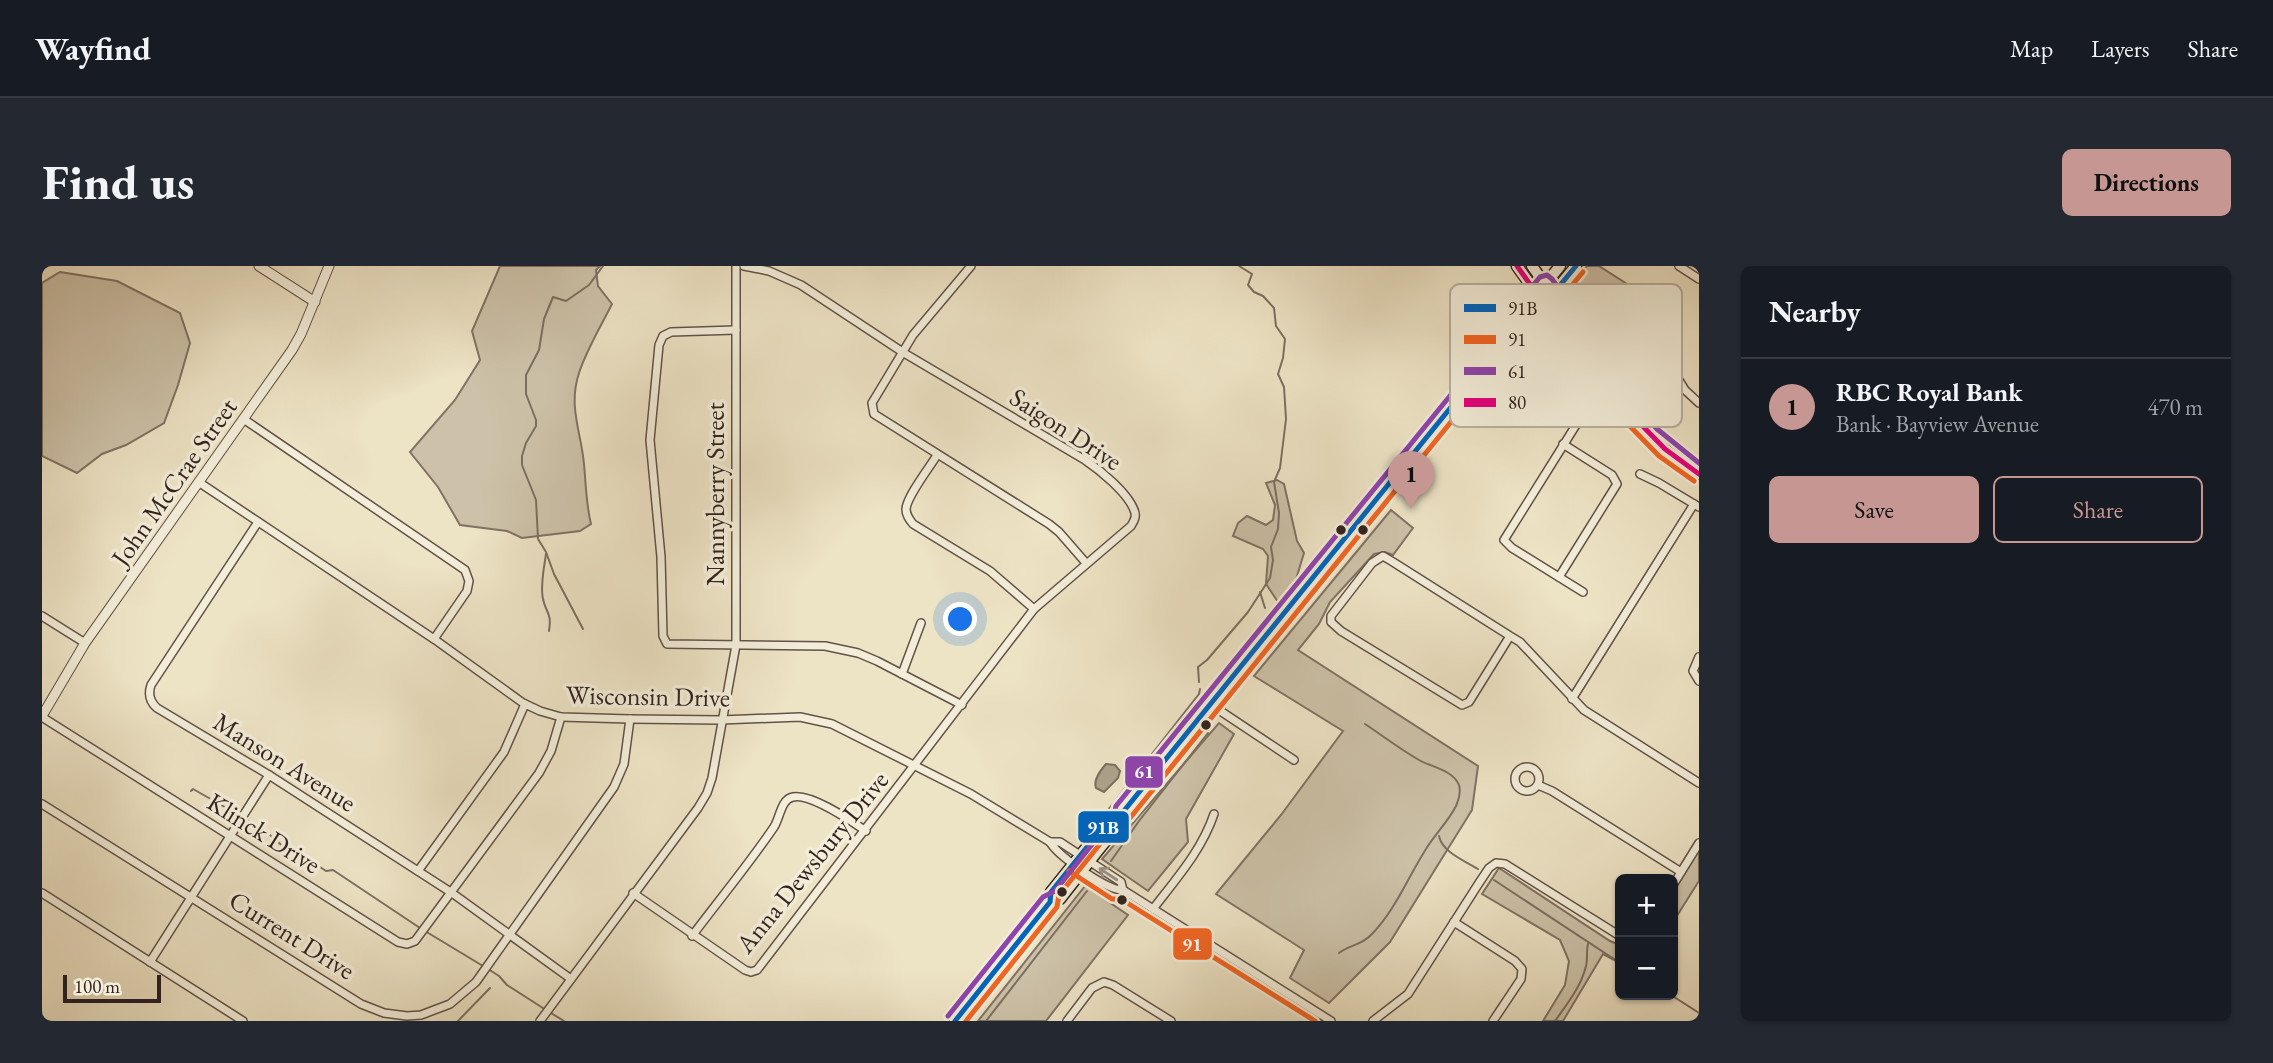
<!DOCTYPE html>
<html lang="en">
<head>
<meta charset="utf-8">
<style>
  body { margin:0; font-family:"EB Garamond",serif; background:#242831; color:#f1f3f6 }
  .controls { position:absolute; right:21px; bottom:21px; display:grid; overflow:hidden; border-radius:10px; box-shadow:0 2px 5px #0004 }
  .controls button { width:63px; height:63px; display:grid; place-items:center; padding:0; border:0; border-bottom:2px solid #363941; background:#171b24; color:#f1f3f6; font:35px sans-serif }
  .scale { position:absolute; left:21px; bottom:18px; width:98px; box-sizing:border-box; padding-left:7px; border:4px solid #32231e; border-top:0; font-size:19px; line-height:24px; white-space:nowrap; color:#32231e; -webkit-text-stroke:5px #f3edd9; paint-order:stroke }
  .you { position:absolute; left:919px; top:354px; width:24px; height:24px; margin:-18px; border:5px solid #fff; border-radius:50%; background:#1a73e8; box-shadow:0 0 0 10px #1a73e833 }
  .badge { display:grid; place-items:center; width:46px; height:46px; border-radius:50%; background:#c59692; color:#111; font-size:23px; font-weight:700 }
  .pin { position:absolute; translate:-50% -58px; filter:drop-shadow(0 2px 4px #0008) }
  .pin::after { content:''; position:absolute; top:37px; width:24px; height:21px; background:inherit; clip-path:polygon(0 0,100% 0,50% 100%) }
  .list { margin:0; padding:0; list-style:none }
  h2 { display:flex; justify-content:space-between; align-items:center; height:91px; margin:0; padding:0 28px; font-size:30px }
  h2 small { font-size:23px; font-weight:400; color:#9ea1a6 }
  .list li { display:grid; grid-template-columns:46px 1fr auto; gap:21px; align-items:center; box-sizing:border-box; height:98px; padding:0 28px; border-top:2px solid #363941 }
  .list b { display:block; font-size:26px; white-space:nowrap }
  .list p { margin:0; font-size:23px; white-space:nowrap; color:#9ea1a6 }
  .list em { font-size:23px; font-style:normal; color:#9ea1a6 }
  .actions { display:flex; gap:14px; padding:21px 28px }
  .actions a { flex:1; padding:16px 0; border:2px solid #c59692; border-radius:10px; text-align:center; font-size:24px; color:#c59692 }
  .actions .main { background:#c59692; color:#111 }
  .map { position:relative; flex:none; width:1657px; height:755px; overflow:hidden; border-radius:10px }
  header { display:flex; align-items:center; gap:42px; box-sizing:border-box; height:98px; padding:0 35px; background:#171b24; border-bottom:2px solid #363941 }
  header strong { font-size:33px }
  nav { display:flex; gap:38px; margin-inline-start:auto; font-size:24px }
  .intro { display:flex; align-items:center; justify-content:space-between; box-sizing:border-box; height:168px; padding:0 42px }
  h1 { margin:0; font-size:49px }
  .button { padding:18px 32px; border-radius:10px; background:#c59692; color:#111; font-size:24px; font-weight:700 }
  main { display:flex; gap:42px; padding:0 42px }
  aside { flex:1; background:#171b24; border-radius:10px; box-shadow:0 2px 5px #0004 }
  .map>svg:first-child { display:block }
  .green { fill:#cdc2a9; stroke:#807264; stroke-width:2 }
  .water { fill:#ada28c; stroke:#7c6f60; stroke-width:2 }
  .lines { fill:none; stroke-linecap:round; stroke-linejoin:round }
  .stream { stroke:#7c6f60; stroke-width:2 }
  .minor-casing { stroke:#615348; stroke-width:10 }
  .tertiary-casing { stroke:#615348; stroke-width:11 }
  .secondary-casing { stroke:#32231e; stroke-width:13 }
  .minor { stroke:#f3edd9; stroke-width:7 }
  .tertiary { stroke:#f3edd9; stroke-width:9 }
  .secondary { stroke:#f3edd9; stroke-width:10 }
  .bus-1-casing { stroke:#f3edd9; stroke-width:10 }
  .bus-2-casing { stroke:#f3edd9; stroke-width:10 }
  .bus-3-casing { stroke:#f3edd9; stroke-width:10 }
  .bus-4-casing { stroke:#f3edd9; stroke-width:10 }
  .bus-1 { stroke:#0065bd; stroke-width:5 }
  .bus-2 { stroke:#f26522; stroke-width:5 }
  .bus-3 { stroke:#8e44ad; stroke-width:5 }
  .bus-4 { stroke:#e5007d; stroke-width:5 }
  .oneway { stroke:#9c9285 }
  .bus-dot { fill:#32231e; stroke:#f3edd9; stroke-width:2.5 }
  .labels { text-anchor:middle; dominant-baseline:central; stroke-width:7; stroke-linejoin:round; paint-order:stroke }
  .street-label { font-size:26px; fill:#32231e; stroke:#f3edd9 }
  .key { fill:#f3edd9; stroke:#b9b0a1; stroke-width:2 }
  .key-label { font-size:19px; fill:#32231e }
  .line-badge { stroke:#f3edd9; stroke-width:2.5 }
  .badge-label { font-size:19px; text-anchor:middle; font-weight:bold; fill:#fff }
</style>
</head>
<body>
<header>
<strong>Wayfind</strong>
<nav><a>Map</a><a>Layers</a><a>Share</a></nav>
</header>
<div class="intro"><h1>Find us</h1><a class="button">Directions</a></div>
<main>
<div class="map">
<svg width="1657" height="755" viewBox="0 0 1657 755">
  <rect width="100%" height="100%" fill="#ede3c5"/>
  <filter id="stains"><feTurbulence type="fractalNoise" baseFrequency=".00286" numOctaves="4"/><feColorMatrix values="0 0 0 0 .2 0 0 0 0 .09 0 0 0 0 .02 0 0 0 .5 -.17"/></filter>
  <radialGradient id="worn" r=".72"><stop offset=".6" stop-color="#630" stop-opacity="0"/><stop offset="1" stop-color="#630" stop-opacity=".3"/></radialGradient>
  <g class="green">
    <path d="M458,0h100l-4,4 2,16 14,18c-11,22 -25,45 -33,69 -11,34 2,58 5,91 2,21 2,40 7,60l-11,7 -58,7 -15,-7 -47,-6 -22,-38 -28,-35 45,-52 25,-40 -8,-29z"/>
    <polygon points="1545,0 1557,0 1599,27 1560,83 1524,30 1523,26"/>
    <polygon points="18,6 75,15 138,47 148,77 136,119 122,157 84,179 60,188 35,207 0,190 0,17"/>
    <polygon points="1235,214 1242,218 1255,275 1262,287 1251,323 1236,336 1224,318 1226,290 1221,283 1191,270 1196,257 1205,250 1224,259 1231,254 1233,239 1224,217"/>
    <polygon points="1349,244 1371,262 1351,289 1343,286 1332,288 1288,336 1277,358 1256,384 1436,500 1430,544 1348,676 1287,737 1248,712 1262,684 1174,628 1239,549 1301,465 1212,410"/>
    <polygon points="1177,457 1192,468 1144,553 1146,576 1106,625 1060,593"/>
    <polygon points="1657,583 1657,615 1631,656 1631,624"/>
    <polygon points="1457,602 1568,675 1578,679 1578,697 1561,688 1521,755 1501,755 1523,719 1527,695 1518,674 1440,628"/>
    <polygon points="1043,620 1086,649 1004,755 936,755"/>
  </g>
  <path class="water" d="M1064,498l9,1 5,6 -2,7 -14,14 -8,-4c-3,-8 4,-17 10,-24z"/>
  <g class="lines">
    <g class="stream">
      <path d="M504,288c-2,14 -6,32 -3,45 3,15 9,13 6,32"/>
      <polyline points="1218,326 1223,342"/>
      <polyline points="541,363 512,308 504,286 496,273 494,234 480,199 480,190 484,177 494,160 494,154 484,128 484,109 497,84 502,53 511,31 524,35 547,19 561,0"/>
      <polyline points="1157,416 1156,401 1165,394 1206,346 1228,312 1231,294 1229,281 1236,263 1237,247 1232,216 1238,202 1244,153 1242,121 1236,108 1241,92 1243,73 1234,60 1232,42 1221,30 1212,26 1206,19 1210,8 1197,0"/>
      <polyline points="149,525 151,523 197,549"/>
      <polyline points="201,552 221,563 244,583 257,587 284,605 291,604 378,662"/>
      <path d="M1397,570c3,16 26,25 39,33"/>
      <polyline points="1044,572 1157,428 1158,423"/>
      <polyline points="1069,595 1097,555 1166,467"/>
      <polyline points="1452,614 1578,697"/>
      <polyline points="383,665 441,700"/>
      <path d="M1297,687c10,-8 21,-7 32,-18 24,-24 37,-58 55,-86 9,-15 22,-27 30,-43 3,-7 5,-14 3,-21 -6,-15 -28,-18 -40,-25 -19,-11 -36,-24 -54,-36"/>
      <polyline points="446,703 457,710 465,719 504,744"/>
      <polyline points="1629,729 1657,747"/>
      <polyline points="509,747 522,755"/>
      <polyline points="416,755 448,722"/>
      <polyline points="906,755 1005,625"/>
      <polyline points="944,755 1045,625"/>
      <path d="M1513,755c12,-17 26,-34 31,-55 2,-7 0,-14 2,-22"/>
    </g>
    <g class="minor-casing">
      <g id="minor">
        <polyline points="929,0 871,69 830,137 832,148 1007,258 1017,266 1044,297"/>
        <polyline points="1637,0 1657,13"/>
        <polyline points="694,64 629,66 621,70 617,79 608,174 619,291 621,370 625,378 783,380 816,387 835,395 920,439"/>
        <polyline points="1625,95 1643,124 1657,137"/>
        <polyline points="203,154 423,304 427,315 425,325 392,373"/>
        <path d="M895,189c-7,12 -30,41 -31,54 0,6 3,10 7,15l77,47 44,38"/>
        <polyline points="1598,208 1617,217 1657,241"/>
        <path d="M158,217l234,156 89,64 17,8 21,6 69,2 91,1 79,-3 32,7 139,70 79,48c8,14 58,49 73,48l208,131"/>
        <path d="M216,256l-107,163c-3,9 -1,17 6,23l112,67 183,118 119,86"/>
        <polyline points="1517,311 1575,218 1570,209 1521,178"/>
        <path d="M1541,326l-71,-44 -8,-8 72,-115c15,-12 27,-14 40,-30"/>
        <polyline points="0,350 43,377"/>
        <polyline points="1468,370 1427,436 1420,439 1299,365 1289,356 1289,350 1330,297 1341,290 1351,296 1468,370 1478,376 1542,444 1657,517"/>
        <polyline points="1657,391 1651,405 1657,415"/>
        <polyline points="860,408 879,357"/>
        <polyline points="1530,433 1652,238"/>
        <polyline points="1168,438 1252,494"/>
        <polyline points="0,451 356,676 365,678 373,675 497,507 509,485 519,451"/>
        <circle cx="1485" cy="513" r="12"/>
        <polyline points="1496,519 1510,525 1639,606"/>
        <polyline points="0,538 319,738 342,747 365,750 379,749 408,738 434,716 572,521 582,498 588,453"/>
        <polyline points="1008,576 1018,576 1079,616 1081,624"/>
        <polyline points="376,605 462,486 483,438"/>
        <polyline points="1631,619 1657,577"/>
        <polyline points="0,627 201,755"/>
        <path d="M591,627l112,77 6,2 6,-2 277,-361 97,-83c3,-5 6,-10 3,-16 -6,-17 -34,-40 -49,-50l-181,-107 -103,-68 -32,-14 -25,-5"/>
        <path d="M1111,643c23,-30 49,-59 61,-95"/>
        <polyline points="1412,656 1473,695 1480,703 1479,713 1451,755"/>
        <path d="M650,670c27,-36 57,-72 82,-109 6,-9 7,-28 19,-30 18,-4 58,24 73,34"/>
        <polyline points="108,696 227,509"/>
        <polyline points="498,755 656,542 665,527 670,512 694,379 694,0"/>
        <polyline points="1025,755 1050,722 1062,716 1071,719 1129,755"/>
        <polyline points="1331,755 1366,728 1437,617 1447,602 1454,597 1463,598 1578,670"/>
      </g>
    </g>
    <g class="tertiary-casing">
      <g id="tertiary">
        <polyline points="217,0 273,36"/>
        <polyline points="0,450 43,377 250,84 259,68 287,0"/>
      </g>
    </g>
    <g class="secondary-casing">
      <g id="secondary">
        <polyline points="1475,0 1532,80 1546,90 1584,143 1623,183 1657,208"/>
        <polyline points="1490,0 1542,74 1546,90"/>
        <polyline points="1465,72 1477,69 1534,0"/>
        <polyline points="1008,636 1009,626 1069,551 1081,546"/>
        <polyline points="913,755 1008,636 1018,633 1054,587 1079,556 1081,546 1423,125 1465,72 1468,61 1518,0"/>
      </g>
    </g>
    <use href="#minor" class="minor"/>
    <use href="#tertiary" class="tertiary"/>
    <use href="#secondary" class="secondary"/>
    <g class="bus-1-casing">
      <polyline id="bus-1" points="913,755 1008,636 1009,626 1069,551 1081,546 1465,72 1477,69 1534,0"/>
    </g>
    <g class="bus-2-casing">
      <g id="bus-2">
        <polyline points="1506,48 1541,6"/>
        <polyline points="1027,605 1070,633 1079,633 1273,755"/>
        <polyline points="924,755 1015,641 1017,629 1074,558 1088,552 1430,130 1472,77 1476,65 1502,33 1534,78 1538,94 1577,149 1617,190 1652,215"/>
      </g>
    </g>
    <g class="bus-3-casing">
      <g id="bus-3">
        <polyline points="1535,71 1553,84 1591,137 1615,163 1657,197"/>
        <polyline points="906,750 1001,631 1013,625 1071,552 1074,540 1416,120 1457,68 1461,55 1498,11 1505,9 1510,13 1550,70 1554,88"/>
      </g>
    </g>
    <g class="bus-4-casing">
      <polyline id="bus-4" points="1475,0 1532,80 1546,90 1584,143 1623,183 1657,208"/>
    </g>
    <use href="#bus-1" class="bus-1"/>
    <use href="#bus-2" class="bus-2"/>
    <use href="#bus-3" class="bus-3"/>
    <use href="#bus-4" class="bus-4"/>
  </g>
  <defs><path id="oneway-shaft" d="M-6 0H5M1.5-3L5.5 0L1.5 3" fill="none" stroke-width="1.6" stroke-linecap="round" stroke-linejoin="round" transform="scale(1.75)"/></defs>
  <use class="oneway" href="#oneway-shaft" transform="translate(1066 608) rotate(-147)"/>
  <g class="bus-dot">
    <circle cx="1299" cy="264" r="6"/>
    <circle cx="1321" cy="264" r="6"/>
    <circle cx="1164" cy="459" r="6"/>
    <circle cx="1020" cy="626" r="6"/>
    <circle cx="1080" cy="634" r="6"/>
  </g>
  <g class="labels">
    <g class="street-label">
      <text transform="translate(1024 163) rotate(33)">Saigon Drive</text>
      <text transform="translate(132 216) rotate(-55)">John McCrae Street</text>
      <text transform="translate(673 228) rotate(-90)">Nannyberry Street</text>
      <text transform="translate(606 430) rotate(1)">Wisconsin Drive</text>
      <text transform="translate(243 496) rotate(32)">Manson Avenue</text>
      <text transform="translate(222 567) rotate(32)">Klinck Drive</text>
      <text transform="translate(770 596) rotate(-51)">Anna Dewsbury Drive</text>
      <text transform="translate(250 669) rotate(32)">Current Drive</text>
    </g>
  </g>
  <rect x="1408" y="18" width="232" height="143" rx="10" class="key"/>
  <rect x="1422" y="38" width="32" height="8" fill="#0065bd"/>
  <rect x="1422" y="69" width="32" height="9" fill="#f26522"/>
  <rect x="1422" y="101" width="32" height="8" fill="#8e44ad"/>
  <rect x="1422" y="132" width="32" height="9" fill="#e5007d"/>
  <g class="key-label">
    <text x="1466" y="49">91B</text>
    <text x="1466" y="80">91</text>
    <text x="1466" y="112">61</text>
    <text x="1466" y="143">80</text>
  </g>
  <g class="line-badge">
    <rect x="1082" y="489" width="40" height="34" rx="7" fill="#8e44ad"/>
    <rect x="1035" y="544" width="53" height="34" rx="7" fill="#0065bd"/>
    <rect x="1130" y="661" width="41" height="34" rx="7" fill="#f26522"/>
  </g>
  <g class="badge-label">
    <text x="1102" y="512">61</text>
    <text x="1061" y="568">91B</text>
    <text x="1150" y="685">91</text>
  </g>
  <rect width="100%" height="100%" filter="url(#stains)"/>
  <rect width="100%" height="100%" fill="url(#worn)"/>
</svg>
<div class="controls">
<button>+</button>
<button>−</button>
</div>
<div class="scale">100 m</div>
<div class="you"></div>
<div class="pin badge" style="left:1369px;top:243px">1</div>
</div>
<aside>
<h2>Nearby<small></small></h2>
<ul class="list">
<li><span class="badge">1</span><div><b>RBC Royal Bank</b><p>Bank · Bayview Avenue</p></div><em>470 m</em></li>
</ul>
<div class="actions"><a class="main">Save</a><a>Share</a></div>
</aside>
</main>
</body>
</html>
